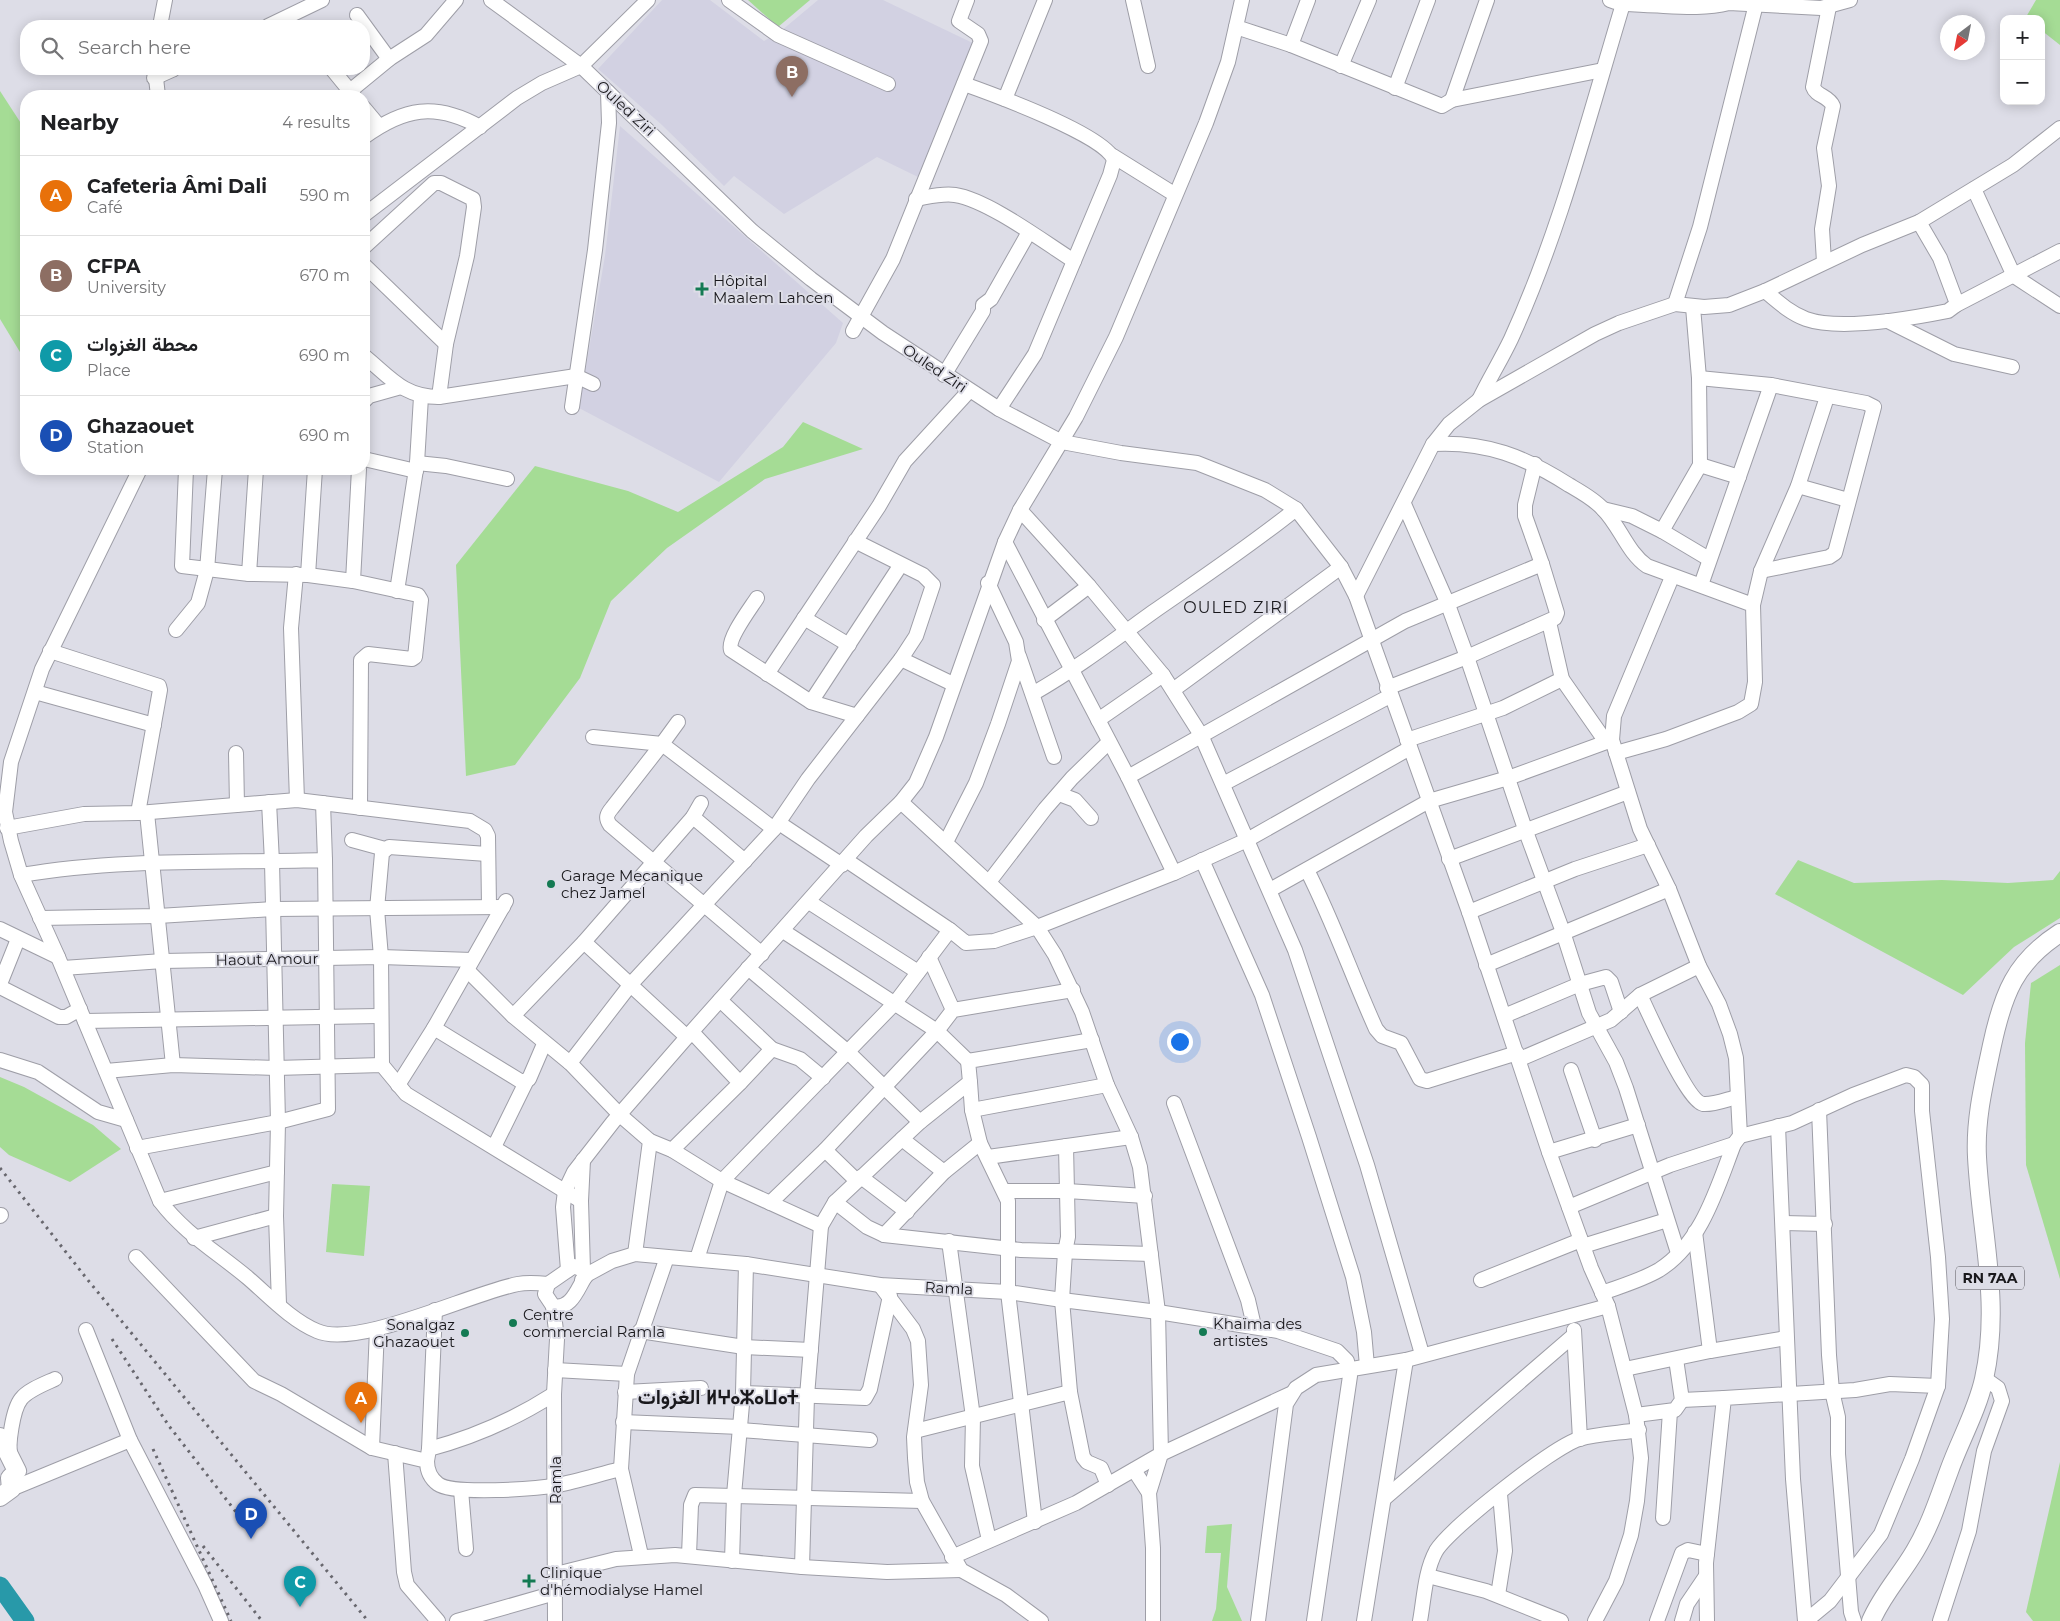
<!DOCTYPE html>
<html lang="en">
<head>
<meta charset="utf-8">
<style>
  body { margin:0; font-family:Montserrat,Vazirmatn,"Noto Sans Tifinagh",sans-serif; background:#f2f2f2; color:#202124 }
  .controls { position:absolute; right:15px; top:15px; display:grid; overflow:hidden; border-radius:10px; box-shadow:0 2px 12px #0003 }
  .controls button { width:45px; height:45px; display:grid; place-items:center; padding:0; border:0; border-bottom:1px solid #e0e0e0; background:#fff; color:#202124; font:25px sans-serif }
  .compass { position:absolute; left:1940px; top:15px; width:45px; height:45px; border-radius:50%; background:#fff; box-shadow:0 2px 12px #0003; rotate:212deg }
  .you { position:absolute; left:1179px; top:1041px; width:18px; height:18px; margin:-12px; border:4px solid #fff; border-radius:50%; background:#1a73e8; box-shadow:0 0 0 8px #1a73e833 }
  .badge { display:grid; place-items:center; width:32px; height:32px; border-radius:50%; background:#b45309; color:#fff; font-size:16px; font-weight:700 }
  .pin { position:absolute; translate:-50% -41px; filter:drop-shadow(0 1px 2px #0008) }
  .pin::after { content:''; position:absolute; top:26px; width:18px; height:15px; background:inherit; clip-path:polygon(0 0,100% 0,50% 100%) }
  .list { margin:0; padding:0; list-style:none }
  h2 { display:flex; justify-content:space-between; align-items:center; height:65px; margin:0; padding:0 20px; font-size:21px }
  h2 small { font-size:16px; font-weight:400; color:#757577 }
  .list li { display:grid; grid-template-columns:32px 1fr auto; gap:15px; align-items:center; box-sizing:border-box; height:80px; padding:0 20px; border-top:1px solid #e0e0e0 }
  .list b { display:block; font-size:19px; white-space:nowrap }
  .list p { margin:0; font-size:16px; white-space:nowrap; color:#757577 }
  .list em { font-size:16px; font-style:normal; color:#757577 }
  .icon { flex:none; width:28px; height:28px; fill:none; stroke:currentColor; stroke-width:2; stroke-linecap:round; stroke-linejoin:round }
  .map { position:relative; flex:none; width:2060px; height:1621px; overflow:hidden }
  .search { position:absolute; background:#fff; box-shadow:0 2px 12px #0003; left:20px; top:20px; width:350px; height:55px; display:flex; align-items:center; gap:12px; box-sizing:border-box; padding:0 18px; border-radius:20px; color:#757577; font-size:19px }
  .panel { position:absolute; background:#fff; box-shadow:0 2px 12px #0003; left:20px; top:90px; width:350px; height:385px; border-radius:20px }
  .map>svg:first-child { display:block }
  .built { fill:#d2d1e2 }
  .green { fill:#a5dc95 }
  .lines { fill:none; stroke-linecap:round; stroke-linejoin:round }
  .river { stroke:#2899a9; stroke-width:19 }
  .minor-casing { stroke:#9e9ea7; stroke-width:16 }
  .major-casing { stroke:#9e9ea7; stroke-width:20 }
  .minor { stroke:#fff; stroke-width:14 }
  .major { stroke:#fff; stroke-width:18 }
  .rail { stroke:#68676e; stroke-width:3; stroke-dasharray:2.5 5; stroke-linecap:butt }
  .poi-dot { fill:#147a53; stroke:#dddde7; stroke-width:2 }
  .labels { text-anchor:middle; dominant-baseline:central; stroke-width:4; stroke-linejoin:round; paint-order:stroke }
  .shield { fill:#dddde7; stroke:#545359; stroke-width:1 }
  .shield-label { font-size:14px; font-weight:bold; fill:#19181c }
  .street-label { font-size:15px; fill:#19181c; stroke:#dddde7 }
  .poi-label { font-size:15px; fill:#19181c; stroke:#dddde7; text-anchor:start }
  .neighbourhood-label { font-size:16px; letter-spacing:1px; fill:#19181c; stroke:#dddde7 }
  .district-label { font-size:20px; font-weight:bold; fill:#19181c; stroke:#dddde7 }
</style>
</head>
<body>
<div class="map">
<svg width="2060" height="1621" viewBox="0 0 2060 1621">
  <rect width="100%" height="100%" fill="#dddde7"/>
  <g class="built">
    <polygon points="662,0 710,0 764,41 781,31 818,0 883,0 979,46 918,177 877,157 784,214 734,176 724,186 662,125 598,69"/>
    <polygon points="620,126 843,323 836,343 719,482 579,408 605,256"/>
  </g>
  <g class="green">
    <polygon points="748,0 810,0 778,27"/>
    <polygon points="2036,0 2060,0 2060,45 2041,30 2041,19 2026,17"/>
    <polygon points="0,91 26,131 26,362 0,319"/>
    <polygon points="803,422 863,449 765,479 667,548 611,601 580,678 515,765 466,776 456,565 535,466 628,491 678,512 783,447"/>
    <polygon points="1798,860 1854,883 1942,880 2008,883 2053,880 2060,871 2060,918 2014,947 1963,995 1775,894"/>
    <polygon points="2060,965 2060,1279 2026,1165 2025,1043 2031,983"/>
    <polygon points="0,1077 24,1087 93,1125 121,1149 70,1182 9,1155 0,1147"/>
    <polygon points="332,1184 370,1186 364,1256 326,1252"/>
    <polygon points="2060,1462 2060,1621 2033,1621 2026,1612"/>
    <polygon points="1232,1524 1227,1587 1242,1621 1212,1621 1216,1609 1221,1553 1205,1553 1207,1526"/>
  </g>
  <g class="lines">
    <polyline class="river" points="0,1586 25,1621"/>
    <g class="minor-casing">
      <g id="minor">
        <polyline points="491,0 581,66 752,231 811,279 883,333 999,409 1062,442 1121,453 1197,463 1265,490 1296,509 1341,567 1356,596 1469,912 1549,1152 1591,1268 1608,1306 1636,1415 1641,1458 1637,1501 1631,1535 1616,1581 1595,1621"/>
        <polyline points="729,0 778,35 888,84"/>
        <polyline points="1133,0 1148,66"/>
        <path d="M1610,0c12,5 22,4 34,5 30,1 57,5 85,-2l92,5 29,-8"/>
        <polyline points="357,15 389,59"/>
        <polyline points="160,26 165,0"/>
        <polyline points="268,26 322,0"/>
        <polyline points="1236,27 1291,45 1442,106 1452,100 1603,70"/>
        <polyline points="1291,45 1308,0"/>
        <polyline points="1341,66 1369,0"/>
        <polyline points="155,69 158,96"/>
        <polyline points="332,69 354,96"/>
        <polyline points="154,78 174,69"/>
        <path d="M964,84c28,10 141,51 150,76l-4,15 -75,179 -36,55"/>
        <polyline points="1395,88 1428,0"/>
        <polyline points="350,91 389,59 426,35 456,0"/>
        <polyline points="1005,99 1045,0"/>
        <polyline points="1452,100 1487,0"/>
        <polyline points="364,108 379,126"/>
        <path d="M364,137c40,-29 71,-35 116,-10"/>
        <polyline points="1113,156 1174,194"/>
        <polyline points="1974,189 2014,276 2060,306"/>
        <path d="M916,199c12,-2 26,-6 39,-4 33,5 89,47 119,66"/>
        <polyline points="364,215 517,98 542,83 581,66 648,0"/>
        <polyline points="364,247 434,183 441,183 473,199 474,207 467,256 446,344 439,397"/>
        <path d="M1824,262l-2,-33 7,-43 -5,-38 9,-42c-4,-10 -17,-10 -20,-19l16,-80"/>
        <polyline points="364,265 446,344"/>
        <path d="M1765,291c13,11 25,22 41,28 34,12 107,-1 142,-8l8,-6v-4l-16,-43 -21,-36"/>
        <polyline points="1675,304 1700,227 1757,0"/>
        <polyline points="1956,305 2060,251"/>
        <polyline points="1888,321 1954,354 2012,367"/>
        <polyline points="853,331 893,259 981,41 978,34 959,21 967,0"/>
        <path d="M364,356c26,21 39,41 75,41l137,-21 17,8"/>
        <polyline points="944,375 983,311 983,305 991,299 1029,232"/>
        <polyline points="1699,378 1771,385 1866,403 1874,407 1835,553 1829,557 1761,571"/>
        <path d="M1479,400c10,-21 22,-40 32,-61 49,-107 78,-223 112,-335"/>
        <polyline points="364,401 369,396 401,387"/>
        <polyline points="572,407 595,250 609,123 608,92"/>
        <path d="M1433,444c53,-3 92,13 136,41 12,7 25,14 34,24 17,17 24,43 44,57l106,39 2,77 -4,22 -13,8 -72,27 -50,14"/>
        <polyline points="364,459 416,471"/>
        <polyline points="417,463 446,466 507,479"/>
        <polyline points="1535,464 1525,505 1525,516 1542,564"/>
        <polyline points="1700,465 1739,477"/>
        <path d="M140,469l-98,200 -31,93 -6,50 6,29 10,34 37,82 102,244c24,32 57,51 88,77 21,18 43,42 69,53 40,18 154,-38 201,-47 10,-2 20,-1 30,0"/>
        <polyline points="186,469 182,566 249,574 308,575 353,581"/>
        <polyline points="359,469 353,581 418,595 421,600 415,657 412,659 368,654 361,660 360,808"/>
        <polyline points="1798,486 1848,500"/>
        <polyline points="1404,504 1447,602 1467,657 1525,829 1563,932 1589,1013 1616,1062 1626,1088 1678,1253"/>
        <polyline points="1603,509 1632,516 1662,531 1700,465 1699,378 1693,307"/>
        <polyline points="1020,510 1089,586 1163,675 1201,735 1295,950 1367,1165 1422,1354"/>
        <polyline points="1662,531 1709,559"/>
        <polyline points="855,541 923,575 933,585 916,636 901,659"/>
        <polyline points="1005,542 1128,777 1174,873"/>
        <polyline points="249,574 256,469"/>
        <polyline points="296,574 291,628 297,800"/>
        <polyline points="308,575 315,469"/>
        <polyline points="1701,585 1771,385"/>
        <polyline points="397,591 417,463 421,397"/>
        <polyline points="1356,596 1433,444 1449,424 1479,400 1595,334 1619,323 1675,304 1704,307 1729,305 1765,291 1862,245 1919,222 2013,165 2060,128"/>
        <path d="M757,598c-7,11 -30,41 -26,52l80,52 46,14"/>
        <polyline points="1753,605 1761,571 1798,486 1827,397"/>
        <polyline points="804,618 849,645"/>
        <polyline points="1044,620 1089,586"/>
        <polyline points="1549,622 1562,679 1606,742"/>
        <polyline points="176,630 198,603 207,570 215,469"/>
        <polyline points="50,651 159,686 160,690 138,813"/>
        <polyline points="1019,656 1054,757"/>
        <polyline points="767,674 879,506 905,461 969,391"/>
        <polyline points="1173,690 1341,567"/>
        <polyline points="35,692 154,725"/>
        <path d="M1034,693c42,-24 80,-53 119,-81 49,-34 97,-66 143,-103"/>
        <polyline points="811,702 900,566"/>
        <polyline points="1098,720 1163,675"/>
        <polyline points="593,737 662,744 678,722"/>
        <polyline points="1407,740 1503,708 1562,679"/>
        <polyline points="236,753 237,805"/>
        <polyline points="1128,777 1405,621 1542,564 1557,613 1555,618 1467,657 1387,688"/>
        <polyline points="1223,784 1390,696"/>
        <polyline points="1059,794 1075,800 1091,818"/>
        <polyline points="269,802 272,862 278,1122 276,1216 279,1304"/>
        <polyline points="901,802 1037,927 1055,955 1082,1012 1107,1085 1131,1137 1140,1167 1158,1312 1161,1454 1076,1503 952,1557"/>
        <polyline points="323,803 325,860"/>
        <polyline points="147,813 173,1065"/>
        <polyline points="693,817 745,861"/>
        <polyline points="779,823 842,865"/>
        <polyline points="7,828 84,814 138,813 297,800 470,821 485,830 488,836 489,906"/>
        <polyline points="774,829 808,779 901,659 953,684"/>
        <polyline points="352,840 385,849"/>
        <polyline points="946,842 976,783 998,724 1019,661 1016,642 988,583"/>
        <polyline points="1449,859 1628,792"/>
        <polyline points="846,860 950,930"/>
        <polyline points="1202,860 1262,995 1309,1137 1353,1277 1364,1332 1367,1366"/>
        <path d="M1307,870c26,51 45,106 69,159l6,7 19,7 19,36 7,2 90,-28"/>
        <path d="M21,875c100,-17 203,-12 304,-15l3,249 -50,13 -141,26"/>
        <polyline points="989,882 1045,809 1072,778 1109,742"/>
        <polyline points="1270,890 1429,801 1508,778 1612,740"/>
        <polyline points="809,902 918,972"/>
        <polyline points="1469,912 1575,869 1648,845"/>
        <polyline points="40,918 158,916 273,909 503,907"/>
        <polyline points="0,929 58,957"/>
        <polyline points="783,931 937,1031 968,1061"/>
        <polyline points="929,957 953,1010"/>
        <polyline points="1486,965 1669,889"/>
        <polyline points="63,968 163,961 381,957 472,960"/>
        <polyline points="748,968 848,1052 920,1122"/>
        <polyline points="467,970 513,1016 570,1063 620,1115 650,1141 635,1254"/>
        <polyline points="0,984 18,939"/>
        <polyline points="0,987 59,1017 66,1017 80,1009"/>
        <path d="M1640,995c9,18 47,106 63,109 10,1 25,-5 34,-7"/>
        <polyline points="720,1000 772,1049 740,1083"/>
        <polyline points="513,1016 584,942"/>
        <polyline points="1504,1016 1580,984 1606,977 1611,982 1621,1012"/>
        <polyline points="85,1021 379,1016"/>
        <polyline points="434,1028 506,901"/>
        <polyline points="687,1037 584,942 693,817 701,803"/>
        <polyline points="772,1049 800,1059 823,1078"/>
        <polyline points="1520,1059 1611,1020 1640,995 1699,966"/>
        <polyline points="0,1060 38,1072 98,1112 126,1120"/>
        <path d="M570,1063l61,-79 143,-155 -112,-85 -50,64c-5,6 -7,10 -2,17l152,129"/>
        <polyline points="382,1065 381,957 377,909 382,853 389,847 487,854"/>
        <polyline points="1571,1070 1595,1140"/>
        <polyline points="106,1071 173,1065 276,1068 382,1065 406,1094 581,1201"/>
        <polyline points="970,1082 972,1110 980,1143 1008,1201 1008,1292 1035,1522"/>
        <polyline points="398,1085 434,1028 522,1082 529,1079 544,1044"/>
        <polyline points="1174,1103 1248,1300 1254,1326"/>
        <polyline points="972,1110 1107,1085"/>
        <polyline points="1819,1110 1829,1355 1832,1391 1838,1417 1838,1454 1851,1612 1854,1621"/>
        <polyline points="1778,1126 1793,1479 1805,1621"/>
        <polyline points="1740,1136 1792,1123 1853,1095 1906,1075 1914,1077 1922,1085 1922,1111 1938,1257 1942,1319 1938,1386 1912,1459 1881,1534 1830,1601 1806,1621"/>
        <polyline points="902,1139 944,1172"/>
        <polyline points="650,1141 672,1150 722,1181 821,1226 835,1202 920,1122 970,1082 968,1061 1092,1040"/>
        <polyline points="494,1147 527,1080"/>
        <polyline points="672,1150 740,1083 692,1032"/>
        <polyline points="825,1150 857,1181"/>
        <polyline points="1549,1152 1638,1125"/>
        <polyline points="988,1157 1131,1137"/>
        <polyline points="583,1160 581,1201 583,1270"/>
        <polyline points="861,1177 907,1212"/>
        <polyline points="1005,1191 1067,1191 1145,1196"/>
        <polyline points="160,1201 277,1172"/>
        <polyline points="835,1202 867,1227 884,1235 1021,1250 1151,1254"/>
        <polyline points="770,1203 825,1150 937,1031 953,1010 1073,990"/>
        <polyline points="1569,1207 1670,1165 1734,1144"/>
        <polyline points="0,1216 1,1215"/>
        <polyline points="1784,1223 1825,1224"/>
        <polyline points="1695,1232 1710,1351"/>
        <polyline points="884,1235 944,1172 980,1143"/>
        <polyline points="194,1238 276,1216"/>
        <polyline points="949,1241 973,1417 972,1466 989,1540"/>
        <polyline points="1583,1246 1667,1220"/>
        <path d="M136,1257l118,124 27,13 91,54 55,13c0,8 3,17 11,23 15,11 99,5 119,1 21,-4 43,-11 64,-16l20,86"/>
        <polyline points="697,1259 722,1181 895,1003 950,930 966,943 994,941 1037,927 1174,873 1247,840 1410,748"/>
        <path d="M574,1266l9,4 2,7c-8,13 -14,33 -32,29l-8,-12 3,-10z"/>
        <polyline points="568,1270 563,1207 565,1191 574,1172 613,1122 687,1037 866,836 901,802 916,783 936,737 1005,542 1020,510 1076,417 1116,337 1206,123 1228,62 1242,0"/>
        <polyline points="582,1280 588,1274 612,1261 635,1254 746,1264 880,1285 1008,1292 1062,1300 1065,1252 1068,1237 1066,1146"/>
        <polyline points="1481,1280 1581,1240"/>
        <polyline points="880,1285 913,1329 918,1341 921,1385 914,1437 915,1458 917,1482 922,1501 961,1570 1006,1595 1041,1621"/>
        <path d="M1602,1293c19,-7 40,-13 57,-23 43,-27 58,-82 75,-126l6,-8 -4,-78 -6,-24 -11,-30 -20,-38 -30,-77 -29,-60 -28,-89 2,-24 58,-139"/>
        <polyline points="553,1306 557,1339 554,1394 555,1621"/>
        <polyline points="86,1330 130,1440"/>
        <polyline points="1574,1330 1580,1439"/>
        <polyline points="640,1331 744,1347 811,1350"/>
        <polyline points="1625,1369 1710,1351 1786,1338"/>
        <polyline points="555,1370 627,1374 667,1257"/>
        <polyline points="625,1392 701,1388"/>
        <polyline points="1070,1392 1062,1300 1158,1312 1278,1331 1337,1351 1347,1361 1350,1376 1314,1621"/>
        <polyline points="743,1393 865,1398 870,1389 890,1296"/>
        <polyline points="1682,1400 1724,1398"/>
        <polyline points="1636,1415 1675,1410 1682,1400 1676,1359"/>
        <polyline points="623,1422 740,1427"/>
        <polyline points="740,1430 870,1440"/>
        <polyline points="915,1431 1070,1392 1083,1457 1087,1462 1101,1468 1108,1485"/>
        <polyline points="372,1448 377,1329"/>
        <polyline points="429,1449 435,1310"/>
        <polyline points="395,1453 404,1572 407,1585 438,1621"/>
        <path d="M11,1457c-4,-11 2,-48 10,-58 7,-9 23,-15 34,-20"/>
        <path d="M427,1461l2,-12c45,-12 86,-30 125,-55"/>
        <polyline points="621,1469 627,1374"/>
        <polyline points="1134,1470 1149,1493"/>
        <polyline points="11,1489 130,1440 205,1585 221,1621"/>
        <polyline points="461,1490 466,1549"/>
        <polyline points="1385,1498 1574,1335"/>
        <polyline points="1663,1518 1670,1411"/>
        <polyline points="689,1555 691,1505 695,1495 922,1501"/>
        <polyline points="732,1561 734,1495 743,1393 746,1264"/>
        <polyline points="802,1567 807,1396 821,1226"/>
        <polyline points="556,1574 616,1559 675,1555 802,1567 887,1572 961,1570"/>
        <polyline points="1428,1576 1486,1591 1561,1621"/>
        <polyline points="1498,1595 1505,1551 1500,1494"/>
        <polyline points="457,1621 555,1593"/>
        <polyline points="1153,1621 1153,1548 1149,1493 1161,1454 1290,1394"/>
        <polyline points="1258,1621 1286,1404 1296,1388 1316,1375 1406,1360 1608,1306"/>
        <polyline points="1364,1621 1406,1360"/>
        <path d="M1420,1621c4,-22 5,-50 16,-70 14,-23 117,-104 143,-112 18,-5 41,-6 60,-9"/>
        <polyline points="1657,1621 1682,1553 1688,1550 1707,1554"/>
        <polyline points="1682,1621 1687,1604 1706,1576"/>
        <polyline points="1707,1621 1706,1563 1724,1398 1855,1390 1890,1384 1938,1386"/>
        <polyline points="1940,1621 1969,1531 1984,1451 2002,1401 1998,1388 1984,1378"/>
      </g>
    </g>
    <g class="major-casing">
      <g id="major">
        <polyline points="0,1437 17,1471 10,1478 11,1489 0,1497"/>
        <path d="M1871,1621c11,-26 30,-46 44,-70 15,-25 24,-53 34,-80 11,-31 28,-60 35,-92 17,-76 -3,-146 -7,-222 -2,-38 7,-74 15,-112 11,-51 23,-83 68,-112"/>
      </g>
    </g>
    <use href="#minor" class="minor"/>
    <use href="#major" class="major"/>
    <g class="rail">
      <polyline points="0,1168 87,1279 368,1621"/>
      <polyline points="112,1339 169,1426 236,1512"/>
      <polyline points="153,1449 231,1621"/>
      <polyline points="203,1546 262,1621"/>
    </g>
  </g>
  <g class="poi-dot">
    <path d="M699.5 281.5h5v5h5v5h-5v5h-5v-5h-5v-5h5z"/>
    <circle cx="551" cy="884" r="5"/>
    <circle cx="513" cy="1323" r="5"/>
    <circle cx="1203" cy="1332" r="5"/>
    <circle cx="465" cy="1333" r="5"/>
    <path d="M526.5 1573.5h5v5h5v5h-5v5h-5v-5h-5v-5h5z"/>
  </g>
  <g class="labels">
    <rect class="shield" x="1956" y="1266.5" width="68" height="23" rx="4"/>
    <g class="shield-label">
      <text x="1990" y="1278">RN 7AA</text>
    </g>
    <g class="street-label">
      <text transform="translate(626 108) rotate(43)">Ouled Ziri</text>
      <text transform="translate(935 368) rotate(34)">Ouled Ziri</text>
      <text transform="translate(267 959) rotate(-1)">Haout Amour</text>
      <text transform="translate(949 1288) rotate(3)">Ramla</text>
      <text transform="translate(555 1480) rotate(-90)">Ramla</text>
    </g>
    <g class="poi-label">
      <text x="713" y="280">Hôpital<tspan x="713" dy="17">Maalem Lahcen</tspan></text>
      <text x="561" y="875">Garage Mecanique<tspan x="561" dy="17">chez Jamel</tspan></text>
      <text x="523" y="1314">Centre<tspan x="523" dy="17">commercial Ramla</tspan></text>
      <text x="1213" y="1323">Khaïma des<tspan x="1213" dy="17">artistes</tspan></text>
      <text x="455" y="1324" text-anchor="end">Sonalgaz<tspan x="455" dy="17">Ghazaouet</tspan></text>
      <text x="540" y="1572">Clinique<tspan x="540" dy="17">d'hémodialyse Hamel</tspan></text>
    </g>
    <g class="neighbourhood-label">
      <text x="1236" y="607">OULED ZIRI</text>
    </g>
    <g class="district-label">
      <text x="718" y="1397">الغزوات ⵍⵖⴰⵣⴰⵡⴰⵜ</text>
    </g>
  </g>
</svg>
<div class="controls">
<button>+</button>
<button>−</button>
</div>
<svg class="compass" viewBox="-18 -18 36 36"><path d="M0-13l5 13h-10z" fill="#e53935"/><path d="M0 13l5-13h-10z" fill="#757577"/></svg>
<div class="you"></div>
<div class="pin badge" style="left:361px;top:1423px;background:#e8710a">A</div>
<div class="pin badge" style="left:792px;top:97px;background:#8d6e63">B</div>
<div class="pin badge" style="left:300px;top:1607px;background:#0f9aa8">C</div>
<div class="pin badge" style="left:251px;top:1539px;background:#1a4fb4">D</div>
<div class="search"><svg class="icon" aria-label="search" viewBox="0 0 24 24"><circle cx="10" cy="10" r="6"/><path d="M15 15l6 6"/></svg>Search here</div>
<section class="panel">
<h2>Nearby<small>4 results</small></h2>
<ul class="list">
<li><span class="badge" style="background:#e8710a">A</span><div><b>Cafeteria Âmi Dali</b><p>Café</p></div><em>590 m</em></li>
<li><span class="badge" style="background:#8d6e63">B</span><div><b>CFPA</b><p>University</p></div><em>670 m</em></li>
<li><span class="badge" style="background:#0f9aa8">C</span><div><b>محطة الغزوات</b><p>Place</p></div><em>690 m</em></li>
<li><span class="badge" style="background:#1a4fb4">D</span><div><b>Ghazaouet</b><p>Station</p></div><em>690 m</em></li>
</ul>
</section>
</div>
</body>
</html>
